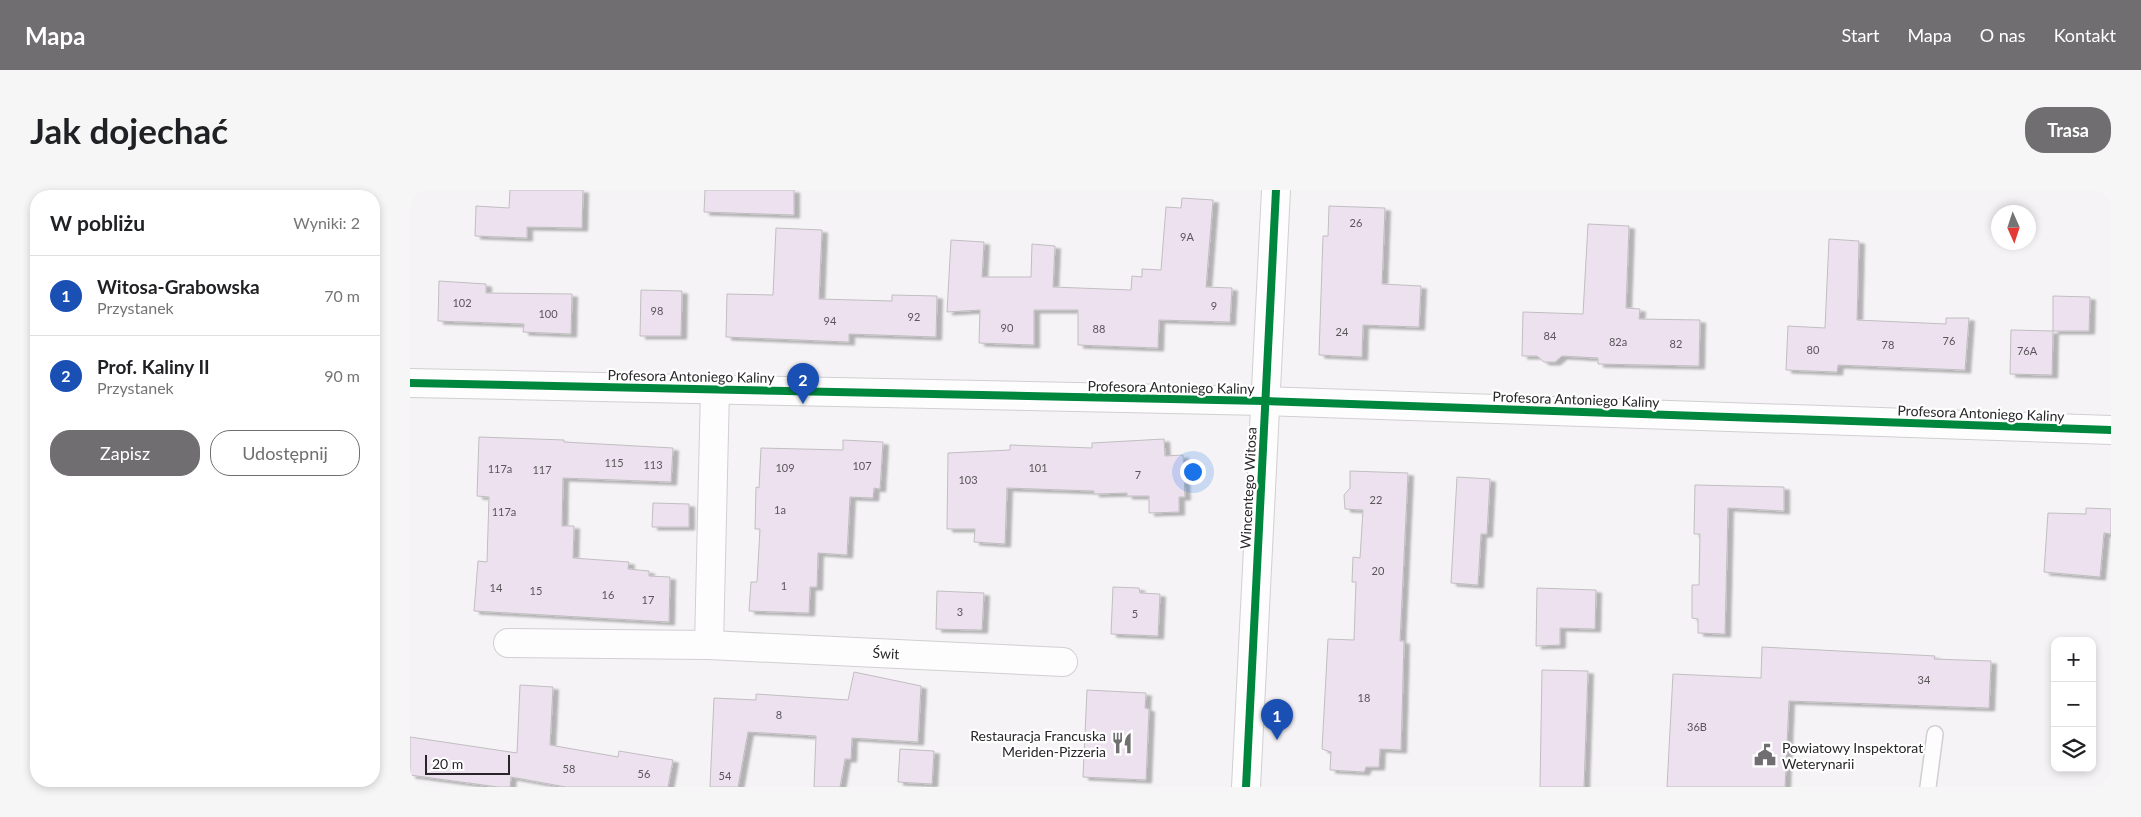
<!DOCTYPE html>
<html lang="pl">
<head>
<meta charset="utf-8">
<style>
  body { margin:0; font-family:Lato,sans-serif; background:#f6f6f6; color:#202124 }
  .controls { position:absolute; right:15px; bottom:15px; display:grid; overflow:hidden; border-radius:10px; box-shadow:0 2px 8px #0003 }
  .controls button { width:45px; height:45px; display:grid; place-items:center; padding:0; border:0; border-bottom:1px solid #e0e0e0; background:#fff; color:#202124; font:25px sans-serif }
  .compass { position:absolute; left:1581px; top:15px; width:45px; height:45px; border-radius:50%; background:#fff; box-shadow:0 2px 8px #0003; rotate:177deg }
  .scale { position:absolute; left:15px; bottom:12px; width:85px; box-sizing:border-box; padding-left:5px; border:2px solid #282628; border-top:0; font-size:14px; line-height:18px; white-space:nowrap; color:#282628; -webkit-text-stroke:4px #fff; paint-order:stroke }
  .you { position:absolute; left:782px; top:281px; width:18px; height:18px; margin:-12px; border:4px solid #fff; border-radius:50%; background:#1a73e8; box-shadow:0 0 0 8px #1a73e833 }
  .badge { display:grid; place-items:center; width:32px; height:32px; border-radius:50%; background:#706e70; color:#fff; font-size:16px; font-weight:700 }
  .pin { position:absolute; translate:-50% -41px; filter:drop-shadow(0 1px 2px #0008) }
  .pin::after { content:''; position:absolute; top:26px; width:18px; height:15px; background:inherit; clip-path:polygon(0 0,100% 0,50% 100%) }
  .list { margin:0; padding:0; list-style:none }
  h2 { display:flex; justify-content:space-between; align-items:center; height:65px; margin:0; padding:0 20px; font-size:21px }
  h2 small { font-size:16px; font-weight:400; color:#757577 }
  .list li { display:grid; grid-template-columns:32px 1fr auto; gap:15px; align-items:center; box-sizing:border-box; height:80px; padding:0 20px; border-top:1px solid #e0e0e0 }
  .list b { display:block; font-size:19px; white-space:nowrap }
  .list p { margin:0; font-size:16px; white-space:nowrap; color:#757577 }
  .list em { font-size:16px; font-style:normal; color:#757577 }
  .actions { display:flex; gap:10px; padding:15px 20px }
  .actions a { flex:1; padding:11px 0; border:1px solid #706e70; border-radius:20px; text-align:center; font-size:18px; color:#706e70 }
  .actions .main { background:#706e70; color:#fff }
  .icon { flex:none; width:28px; height:28px; fill:none; stroke:currentColor; stroke-width:2; stroke-linecap:round; stroke-linejoin:round }
  .map { position:relative; flex:none; width:1701px; height:597px; overflow:hidden; border-radius:20px }
  header { display:flex; align-items:center; gap:30px; box-sizing:border-box; height:70px; padding:0 25px; background:#706e70; color:#fff }
  header strong { font-size:24px }
  nav { display:flex; gap:28px; margin-inline-start:auto; font-size:18px }
  .intro { display:flex; align-items:center; justify-content:space-between; box-sizing:border-box; height:120px; padding:0 30px }
  h1 { margin:0; font-size:35px }
  .button { padding:12px 22px; border-radius:20px; background:#706e70; color:#fff; font-size:18px; font-weight:700 }
  main { display:flex; gap:30px; padding:0 30px }
  aside { flex:1; background:#fff; border-radius:20px; box-shadow:0 2px 8px #0003 }
  .map>svg:first-child { display:block }
  .building { fill:#ede1ef; stroke:#c0bec0; filter:url(#shadow) }
  .lines { fill:none; stroke-linecap:round; stroke-linejoin:round }
  .service-casing { stroke:#d1cfd1; stroke-width:18 }
  .minor-casing { stroke:#d1cfd1; stroke-width:30 }
  .tertiary-casing { stroke:#d1cfd1; stroke-width:30 }
  .service { stroke:#fefdfe; stroke-width:15 }
  .minor { stroke:#fefdfe; stroke-width:28 }
  .tertiary { stroke:#fefdfe; stroke-width:28 }
  .cycleway-casing { stroke:#fff; stroke-width:11 }
  .cycleway { stroke:#00873e; stroke-width:8 }
  .labels { text-anchor:middle; dominant-baseline:central; stroke-width:4.5; stroke-linejoin:round; paint-order:stroke }
  .number-label { font-size:11px; fill:#59555a }
  .street-label { font-size:14px; fill:#282628; stroke:#fff }
  .poi-label { font-size:14px; fill:#282628; stroke:#fff; text-anchor:end }
</style>
</head>
<body>
<header>
<strong>Mapa</strong>
<nav><a>Start</a><a>Mapa</a><a>O nas</a><a>Kontakt</a></nav>
</header>
<div class="intro"><h1>Jak dojechać</h1><a class="button">Trasa</a></div>
<main>
<aside>
<h2>W pobliżu<small>Wyniki: 2</small></h2>
<ul class="list">
<li><span class="badge" style="background:#1a4fb4">1</span><div><b>Witosa-Grabowska</b><p>Przystanek</p></div><em>70 m</em></li>
<li><span class="badge" style="background:#1a4fb4">2</span><div><b>Prof. Kaliny II</b><p>Przystanek</p></div><em>90 m</em></li>
</ul>
<div class="actions"><a class="main">Zapisz</a><a>Udostępnij</a></div>
</aside>
<div class="map">
<svg width="1701" height="597" viewBox="0 0 1701 597">
  <defs>
    <filter id="shadow"><feDropShadow dx="5.5" dy="3" stdDeviation="1" flood-color="#0004"/></filter>
  </defs>
  <rect width="100%" height="100%" fill="#f5f3f5"/>
  <g class="building">
    <polygon points="100,0 173,0 172,38 117,37 117,48 65,46 66,16 99,18"/>
    <polygon points="295,0 384,0 384,25 294,22"/>
    <polygon points="772,8 803,10 796,97 822,98 820,132 749,130 748,158 668,155 668,120 624,120 624,155 569,153 570,120 537,122 541,50 574,52 572,87 621,87 622,54 645,56 643,97 721,100 722,86 732,87 732,79 751,80 756,17 771,18"/>
    <polygon points="919,16 975,18 972,94 1011,96 1009,137 953,135 952,167 909,165 913,46 918,46"/>
    <polygon points="1178,34 1219,36 1216,118 1230,119 1229,129 1290,130 1289,176 1188,174 1188,168 1152,166 1145,172 1134,172 1127,166 1112,166 1113,122 1173,124"/>
    <polygon points="366,38 412,40 409,109 482,111 482,105 527,106 526,147 439,144 439,152 316,147 317,104 363,105"/>
    <polygon points="1419,49 1449,51 1447,130 1536,134 1536,128 1559,128 1555,180 1428,175 1427,182 1376,180 1378,136 1415,138"/>
    <polygon points="29,91 76,94 76,103 162,104 161,144 113,142 114,134 28,131"/>
    <polygon points="231,100 272,101 271,146 230,146"/>
    <polygon points="1643,106 1680,107 1679,141 1643,141"/>
    <polygon points="1601,140 1643,141 1642,185 1600,184"/>
    <polygon points="69,247 154,250 154,252 263,258 261,292 153,288 152,336 164,336 163,368 219,372 218,379 239,381 239,386 260,387 259,432 64,421 68,371 77,372 79,307 67,306"/>
    <polygon points="754,249 755,266 773,265 775,307 769,307 769,322 739,323 739,306 717,306 717,303 684,304 684,301 597,298 595,354 564,352 565,339 537,339 538,263 600,260 600,255 682,258 682,253"/>
    <polygon points="433,250 473,252 470,299 464,298 463,308 440,307 437,365 408,363 407,397 400,397 399,423 339,421 341,392 347,392 350,339 345,339 346,297 349,298 351,258 433,260"/>
    <polygon points="940,281 998,283 990,451 994,451 991,560 970,559 969,577 956,577 954,582 920,580 921,562 912,559 918,449 944,450 946,392 942,392 943,367 950,368 953,320 935,319 934,305 940,298"/>
    <polygon points="1047,287 1080,289 1077,344 1071,344 1068,395 1041,393"/>
    <polygon points="1285,295 1374,297 1374,321 1318,318 1315,444 1288,443 1288,429 1282,428 1282,395 1289,395 1290,344 1284,344"/>
    <polygon points="243,313 279,314 279,337 242,337"/>
    <polygon points="1676,318 1701,319 1701,344 1694,343 1690,387 1634,382 1638,323 1676,324"/>
    <polygon points="703,397 729,398 730,403 750,404 748,446 701,444"/>
    <polygon points="1127,398 1186,400 1185,439 1150,438 1150,455 1126,456"/>
    <polygon points="527,401 574,403 572,440 526,439"/>
    <polygon points="1352,457 1525,466 1524,469 1581,471 1579,518 1379,511 1375,597 1257,597 1263,484 1351,488"/>
    <polygon points="1132,480 1178,481 1174,597 1130,597"/>
    <polygon points="444,482 511,496 508,552 442,548 441,569 435,569 430,597 404,597 406,546 338,542 328,597 300,597 304,508 346,510 346,504 438,510"/>
    <polygon points="110,495 143,497 140,555 208,567 209,561 263,570 258,597 156,597 101,587 100,597 88,597 0,585 0,547 107,563"/>
    <polygon points="677,500 736,503 735,518 739,519 736,590 673,587"/>
    <polygon points="490,559 524,561 522,594 488,592"/>
  </g>
  <g class="lines">
    <g class="service-casing">
      <polyline id="service" points="1518,597 1525,544"/>
    </g>
    <g class="minor-casing">
      <g id="minor">
        <polyline points="0,193 854,211 1701,240"/>
        <polyline points="98,453 299,455 653,472"/>
        <polyline points="299,455 305,199"/>
      </g>
    </g>
    <g class="tertiary-casing">
      <polyline id="tertiary" points="836,597 866,0"/>
    </g>
    <use href="#service" class="service"/>
    <use href="#minor" class="minor"/>
    <use href="#tertiary" class="tertiary"/>
    <g class="cycleway-casing">
      <g id="cycleway">
        <polyline points="0,193 854,211 1701,240"/>
        <polyline points="836,597 866,0"/>
      </g>
    </g>
    <use href="#cycleway" class="cycleway"/>
  </g>
  <defs>
    <g id="restaurant-bare" transform="scale(1.725)"><path d="M-5-6h1v4h1v-4h1v4h1v-4h1v5L-1.5 .5V6h-2V.5L-5-1ZM5-6V6H3V1.5H1.5Q1.5-4 5-6Z" fill="#706e70" stroke="#fff" stroke-width="2.5" paint-order="stroke"/></g>
    <g id="civic-bare" transform="scale(1.725)"><path d="M-.6-6.5H3V-4.5H.6V-3L4-1V1h2V6H-6V1h2V-1L-.6-3ZM-1.2 2.5V6h2.4V2.5Z" fill="#706e70" stroke="#fff" stroke-width="2.5" paint-order="stroke"/></g>
  </defs>
  <g fill-rule="evenodd">
    <use href="#restaurant-bare" x="712" y="553"/>
    <use href="#civic-bare" x="1355" y="565"/>
  </g>
  <g class="labels">
    <g class="number-label">
      <text x="946" y="32">26</text>
      <text x="777" y="46">9A</text>
      <text x="52" y="112">102</text>
      <text x="804" y="115">9</text>
      <text x="247" y="120">98</text>
      <text x="138" y="123">100</text>
      <text x="504" y="126">92</text>
      <text x="420" y="130">94</text>
      <text x="597" y="137">90</text>
      <text x="689" y="138">88</text>
      <text x="932" y="141">24</text>
      <text x="1140" y="145">84</text>
      <text x="1539" y="150">76</text>
      <text x="1208" y="151">82a</text>
      <text x="1266" y="153">82</text>
      <text x="1478" y="154">78</text>
      <text x="1403" y="159">80</text>
      <text x="1617" y="160">76A</text>
      <text x="204" y="272">115</text>
      <text x="243" y="274">113</text>
      <text x="452" y="275">107</text>
      <text x="375" y="277">109</text>
      <text x="628" y="277">101</text>
      <text x="90" y="278">117a</text>
      <text x="132" y="279">117</text>
      <text x="728" y="284">7</text>
      <text x="558" y="289">103</text>
      <text x="966" y="309">22</text>
      <text x="370" y="319">1a</text>
      <text x="94" y="321">117a</text>
      <text x="968" y="380">20</text>
      <text x="374" y="395">1</text>
      <text x="86" y="397">14</text>
      <text x="126" y="400">15</text>
      <text x="198" y="404">16</text>
      <text x="238" y="409">17</text>
      <text x="550" y="421">3</text>
      <text x="725" y="423">5</text>
      <text x="1514" y="489">34</text>
      <text x="954" y="507">18</text>
      <text x="369" y="524">8</text>
      <text x="1287" y="536">36B</text>
      <text x="159" y="578">58</text>
      <text x="234" y="583">56</text>
      <text x="315" y="585">54</text>
    </g>
    <g class="street-label">
      <text transform="translate(281 186) rotate(1)">Profesora Antoniego Kaliny</text>
      <text transform="translate(761 197) rotate(1)">Profesora Antoniego Kaliny</text>
      <text transform="translate(1166 209) rotate(2)">Profesora Antoniego Kaliny</text>
      <text transform="translate(1571 223) rotate(2)">Profesora Antoniego Kaliny</text>
      <text transform="translate(838 298) rotate(-87)">Wincentego Witosa</text>
      <text transform="translate(476 463) rotate(3)">Świt</text>
    </g>
    <g class="poi-label">
      <text x="696" y="545">Restauracja Francuska<tspan x="696" dy="16">Meriden-Pizzeria</tspan></text>
      <text x="1372" y="557" text-anchor="start">Powiatowy Inspektorat<tspan x="1372" dy="16">Weterynarii</tspan></text>
    </g>
  </g>
</svg>
<div class="controls">
<button>+</button>
<button>−</button>
<button><svg class="icon" aria-label="layers" viewBox="0 0 24 24"><path d="M12 4l9 5-9 5-9-5zM3 14l9 5 9-5"/></svg></button>
</div>
<svg class="compass" viewBox="-18 -18 36 36"><path d="M0-13l5 13h-10z" fill="#e53935"/><path d="M0 13l5-13h-10z" fill="#757577"/></svg>
<div class="scale">20 m</div>
<div class="you"></div>
<div class="pin badge" style="left:867px;top:550px;background:#1a4fb4">1</div>
<div class="pin badge" style="left:393px;top:214px;background:#1a4fb4">2</div>
</div>
</main>
</body>
</html>
